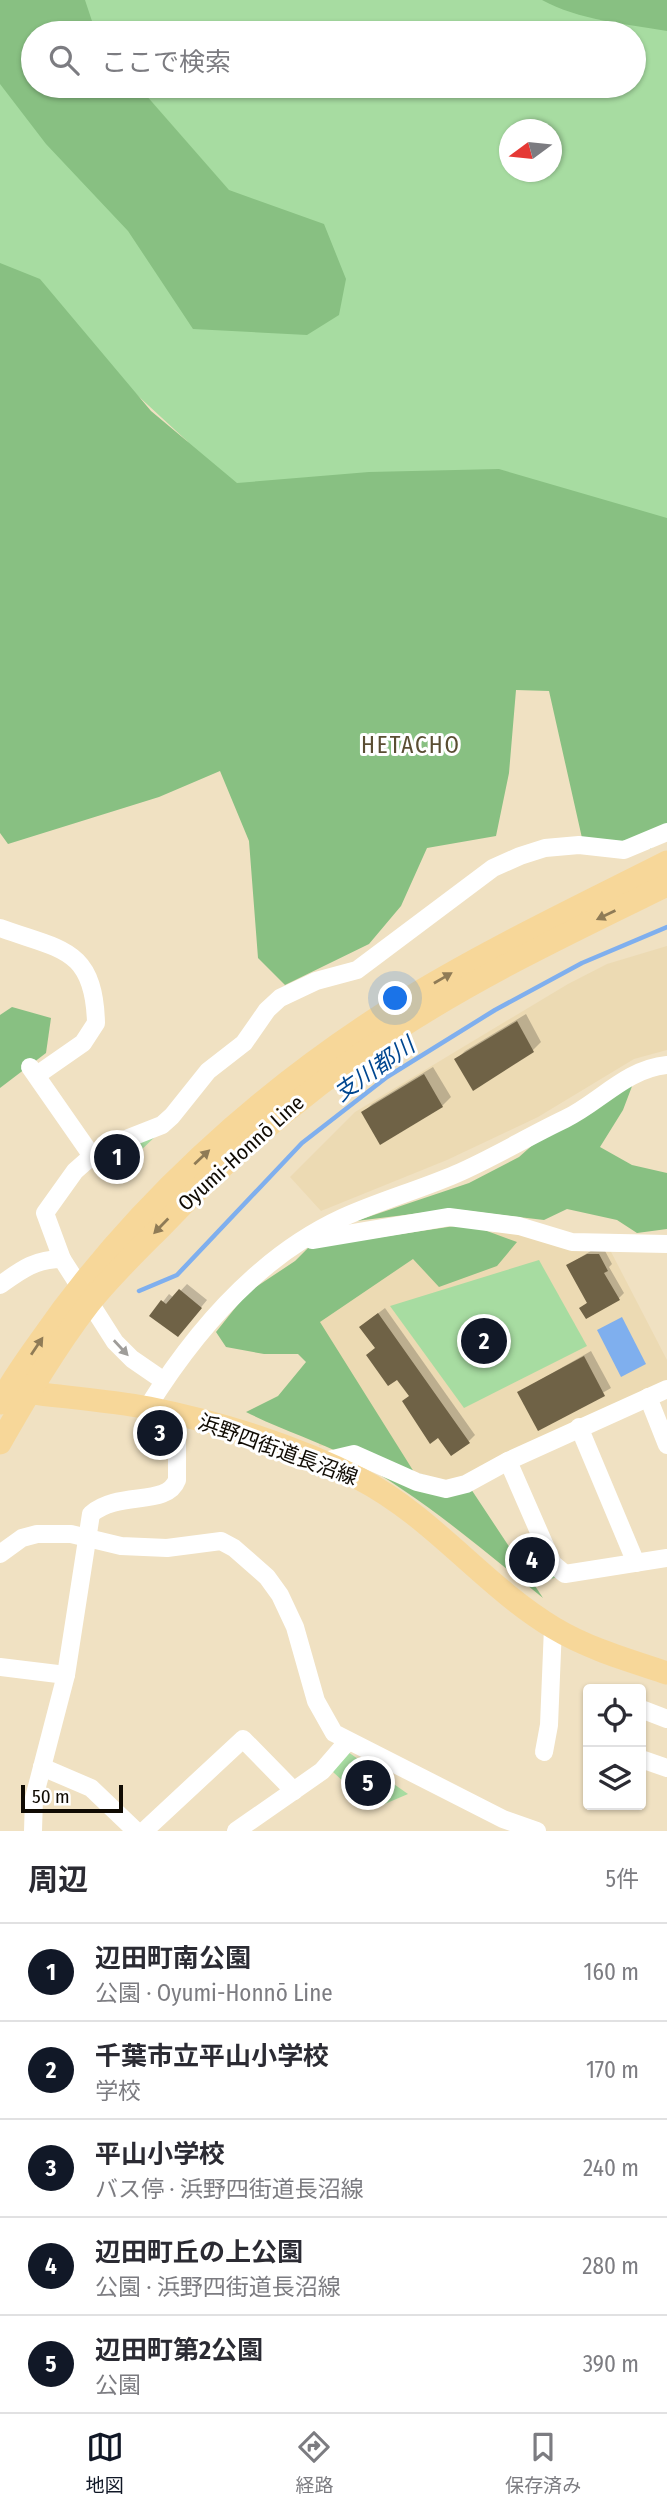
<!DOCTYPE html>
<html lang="ja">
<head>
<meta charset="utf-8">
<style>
  body { margin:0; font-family:"Fira Sans Condensed","Noto Sans JP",sans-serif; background:#f2f2f3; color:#2b2b33 }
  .controls { position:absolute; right:21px; bottom:21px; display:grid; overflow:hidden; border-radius:7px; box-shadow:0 2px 5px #0004 }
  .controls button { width:63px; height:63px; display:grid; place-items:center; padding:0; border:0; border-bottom:2px solid #e1e1e2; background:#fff; color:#2b2b33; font:35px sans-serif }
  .compass { position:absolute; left:499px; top:119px; width:63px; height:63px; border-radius:50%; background:#fff; box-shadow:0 2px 5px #0004; rotate:255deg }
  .scale { position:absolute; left:21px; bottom:18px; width:102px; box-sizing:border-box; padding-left:7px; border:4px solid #100b03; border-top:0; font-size:19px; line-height:24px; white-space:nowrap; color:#100b03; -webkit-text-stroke:5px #fff; paint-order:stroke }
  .you { position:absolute; left:396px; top:999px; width:24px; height:24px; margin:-18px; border:5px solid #fff; border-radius:50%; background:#1a73e8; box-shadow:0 0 0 10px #1a73e833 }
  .badge { display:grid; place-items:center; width:46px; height:46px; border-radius:50%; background:#111827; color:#fff; font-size:23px; font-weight:700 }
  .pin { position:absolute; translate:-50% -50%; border:4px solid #fff; box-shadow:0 2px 7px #0006 }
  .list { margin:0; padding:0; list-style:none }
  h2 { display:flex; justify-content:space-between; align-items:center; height:91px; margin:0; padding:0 28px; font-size:30px }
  h2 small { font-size:23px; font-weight:400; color:#7c7c81 }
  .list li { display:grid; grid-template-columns:46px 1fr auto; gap:21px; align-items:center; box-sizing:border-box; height:98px; padding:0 28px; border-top:2px solid #e1e1e2 }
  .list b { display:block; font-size:26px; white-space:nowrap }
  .list p { margin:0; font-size:23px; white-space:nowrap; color:#7c7c81 }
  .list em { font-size:23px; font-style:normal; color:#7c7c81 }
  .icon { flex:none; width:38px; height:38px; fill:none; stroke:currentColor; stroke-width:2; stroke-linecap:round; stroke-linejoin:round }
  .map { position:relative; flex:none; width:667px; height:1831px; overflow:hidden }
  .search { position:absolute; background:#fff; box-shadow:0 2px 5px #0004; left:21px; right:21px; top:21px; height:77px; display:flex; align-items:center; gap:18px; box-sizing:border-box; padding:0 24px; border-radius:38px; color:#7c7c81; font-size:26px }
  .sheet { height:581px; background:#fff }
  nav { display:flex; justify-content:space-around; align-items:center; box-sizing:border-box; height:98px; border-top:2px solid #e1e1e2; background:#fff; font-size:19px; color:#7c7c81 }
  nav a { display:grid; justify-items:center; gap:4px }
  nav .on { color:#111827 }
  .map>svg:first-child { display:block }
  .built { fill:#ecdab3 }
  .green { fill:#a7dca1; fill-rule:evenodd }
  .forest { fill:#88c082 }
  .water { fill:#7fafee }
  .shadow { fill:#0003 }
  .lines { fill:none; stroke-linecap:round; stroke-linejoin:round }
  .stream { stroke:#7fafee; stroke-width:4.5 }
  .building { fill:#6f6246 }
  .minor { stroke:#fff; stroke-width:18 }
  .major { stroke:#f7d799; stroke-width:23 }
  .oneway { fill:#8f7b56 }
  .oneway2 { fill:#9f9d9a }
  .labels { text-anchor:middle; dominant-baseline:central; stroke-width:6; stroke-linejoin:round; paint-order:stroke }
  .street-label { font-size:21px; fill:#100b03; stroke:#fff }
  .neighbourhood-label { font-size:23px; letter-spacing:2px; fill:#5a4e33; stroke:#fff }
  .water-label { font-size:23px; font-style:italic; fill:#004790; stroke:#fff }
</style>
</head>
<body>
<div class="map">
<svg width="667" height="1831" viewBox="0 0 667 1831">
  <rect width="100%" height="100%" fill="#f0e1c2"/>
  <g class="built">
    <polygon points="667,946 667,1050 634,1059 538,1117 447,1160 321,1211 290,1177 355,1112 568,984 607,964"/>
    <polygon points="519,1229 608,1246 667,1360 667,1381 452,1485 421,1476 347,1443 319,1446 329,1398 305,1322 392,1247"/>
  </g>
  <g class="green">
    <path d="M0,0h667v543l-444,-51 -36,-51 -165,-152 -22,-3zM33,33h601v53h-601zM510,130h42v42h-42z"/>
    <polygon points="162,1130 110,1180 94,1161"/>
    <polygon points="539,1260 587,1346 464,1408 390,1306"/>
    <polygon points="542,1537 557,1577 537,1584 521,1564 508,1555"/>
    <polygon points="348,1752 408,1794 373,1809 332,1771"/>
  </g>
  <g class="forest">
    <polygon points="0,0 85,0 96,33 33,33 33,86 138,86 229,190 324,224 346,279 339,315 307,335 193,329 128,231 46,144 0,84"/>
    <path d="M542,0h125v31c-40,-7 -89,-11 -125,-31z"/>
    <polygon points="0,263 40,279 151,411 237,483 369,472 499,469 667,518 667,837 650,849 582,838 549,691 516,690 509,773 496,836 427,848 401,906 369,944 285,985 258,958 249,841 220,771 159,797 8,844 0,833"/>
    <polygon points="12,1007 51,1018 46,1053 0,1088 0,1015"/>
    <polygon points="634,1081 623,1110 600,1147 632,1165 667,1173 667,1229 637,1233 617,1220 567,1209 544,1220 453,1209 356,1221 469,1183 519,1157 570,1112"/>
    <path d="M468,1224l49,18 -20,24 -58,21 -26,-28 -93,63 94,150 57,17 72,109c-63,-50 -123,-103 -194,-141 -34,-17 -69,-28 -103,-45l32,-16 28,-34 -8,-8h-34l-38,-7 -10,-15 31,-39 48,-32 13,-13z"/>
  </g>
  <polygon class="water" points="622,1317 646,1364 621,1377 597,1330"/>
  <g class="shadow">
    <polygon points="526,1014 541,1042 533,1050 457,1059 465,1051"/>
    <polygon points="433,1067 451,1097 442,1106 363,1113 372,1104"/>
    <polygon points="594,1249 604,1249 612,1264 609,1267 624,1293 618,1299 581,1308 588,1302 568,1265"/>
    <polygon points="187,1284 207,1300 184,1328 152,1316 169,1294 174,1298"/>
    <polygon points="385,1308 475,1435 469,1441 439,1436 376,1347 368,1321"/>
    <polygon points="591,1351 611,1388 539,1429 519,1392"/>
  </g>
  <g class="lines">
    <polyline class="stream" points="139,1291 177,1275 302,1143 387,1077 495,1010 582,963 667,927"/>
  </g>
  <g class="building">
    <polygon points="517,1021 534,1052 473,1091 454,1059"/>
    <polygon points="424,1074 443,1107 380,1145 361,1112"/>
    <polygon points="587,1254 599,1254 608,1271 604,1273 620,1300 586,1319 579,1308 587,1303 566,1265"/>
    <polygon points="179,1289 202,1308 178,1337 149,1316 161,1300 166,1304"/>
    <polygon points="378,1313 470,1443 451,1456 438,1438 430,1444 402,1401 409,1396 397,1380 388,1386 366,1355 375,1348 359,1327"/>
    <polygon points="584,1356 605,1396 538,1431 517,1392"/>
  </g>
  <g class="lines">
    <g class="minor">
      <path d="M0,928c60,22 94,19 96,95l-13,20 -46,32"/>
      <polyline points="30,1067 92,1156"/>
      <polyline points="312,1240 449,1217 519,1226 572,1242 667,1244"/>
      <polyline points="62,1259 45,1213 75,1171 92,1156 106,1147 162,1125 172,1116 208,1071 244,1043 267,1010 280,998 316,981 357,970 493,868 520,856 545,848 579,845 624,850 667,832"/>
      <path d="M0,1285c21,-15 35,-26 62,-26l53,83 17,17 32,22"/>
      <polyline points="648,1397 667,1445"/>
      <path d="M147,1408c48,-77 111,-151 195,-190 37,-17 77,-28 114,-44 37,-16 73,-38 109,-55 35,-17 61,-50 102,-54"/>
      <polyline points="579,1427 636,1563"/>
      <polyline points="508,1461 553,1564 565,1574 667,1558"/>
      <polyline points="320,1462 354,1454 417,1482 446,1489 466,1484 508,1461 667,1389"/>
      <polyline points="0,1554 22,1538 37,1534 71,1534 121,1546 167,1548 221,1541 234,1548 267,1577 280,1595 295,1627 316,1701 334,1733 503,1819 537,1831"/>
      <polyline points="0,1667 66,1675"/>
      <polyline points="641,1709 667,1719"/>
      <polyline points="544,1752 549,1725 553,1627"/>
      <polyline points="641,1759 667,1768"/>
      <polyline points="42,1767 91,1788 136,1831"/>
      <path d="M33,1831l1,-33 32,-123 25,-161c28,-24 76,-7 86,-34v-65"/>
      <polyline points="144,1831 243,1739 294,1791"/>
      <polyline points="236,1831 322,1771 348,1741"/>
    </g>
    <g class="major">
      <path d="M17,1391c44,6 88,9 132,17 70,14 147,38 211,71 73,38 124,107 194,149 35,21 74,32 113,45"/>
      <path d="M0,1403c11,-22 26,-42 40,-62 92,-133 219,-249 356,-335 87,-54 180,-98 271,-144"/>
      <path d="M0,1443c27,-47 55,-95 88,-138 22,-28 48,-53 73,-78 71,-74 149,-140 235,-197 86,-56 179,-100 271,-145"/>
    </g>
  </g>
  <defs><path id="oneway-solid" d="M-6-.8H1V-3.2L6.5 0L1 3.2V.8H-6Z" transform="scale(1.75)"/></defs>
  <g class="oneway">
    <use href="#oneway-solid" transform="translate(606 915) rotate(154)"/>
    <use href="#oneway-solid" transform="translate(443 978) rotate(-30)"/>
    <use href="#oneway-solid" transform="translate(202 1157) rotate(-43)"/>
    <use href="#oneway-solid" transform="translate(161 1226) rotate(134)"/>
    <use href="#oneway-solid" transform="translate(37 1346) rotate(-56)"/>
  </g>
  <use class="oneway2" href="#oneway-solid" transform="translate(121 1348) rotate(47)"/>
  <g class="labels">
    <g class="street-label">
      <text transform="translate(241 1153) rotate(-42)">Oyumi-Honnō Line</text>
      <text transform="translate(278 1450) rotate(20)">浜野四街道長沼線</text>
    </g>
    <g class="neighbourhood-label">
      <text x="411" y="745">HETACHO</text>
    </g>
    <g class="water-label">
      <text transform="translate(374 1069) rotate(-35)">支川都川</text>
    </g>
  </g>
</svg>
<div class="controls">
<button><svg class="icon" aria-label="locate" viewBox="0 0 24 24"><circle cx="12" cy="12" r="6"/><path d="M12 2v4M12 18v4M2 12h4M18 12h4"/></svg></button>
<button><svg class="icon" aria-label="layers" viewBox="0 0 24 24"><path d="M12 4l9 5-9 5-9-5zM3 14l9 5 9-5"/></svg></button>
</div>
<svg class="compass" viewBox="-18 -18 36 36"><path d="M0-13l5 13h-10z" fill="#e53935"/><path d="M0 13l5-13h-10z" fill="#7c7c81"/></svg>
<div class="scale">50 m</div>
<div class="you"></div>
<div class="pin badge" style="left:117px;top:1157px">1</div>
<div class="pin badge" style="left:484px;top:1341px">2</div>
<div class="pin badge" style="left:160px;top:1433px">3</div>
<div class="pin badge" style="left:532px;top:1560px">4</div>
<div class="pin badge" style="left:368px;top:1783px">5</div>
<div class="search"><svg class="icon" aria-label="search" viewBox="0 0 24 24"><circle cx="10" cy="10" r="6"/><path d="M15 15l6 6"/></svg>ここで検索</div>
</div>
<section class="sheet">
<h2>周辺<small>5件</small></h2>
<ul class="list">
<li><span class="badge">1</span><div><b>辺田町南公園</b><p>公園 · Oyumi-Honnō Line</p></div><em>160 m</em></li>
<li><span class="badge">2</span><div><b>千葉市立平山小学校</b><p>学校</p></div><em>170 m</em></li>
<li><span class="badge">3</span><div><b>平山小学校</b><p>バス停 · 浜野四街道長沼線</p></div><em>240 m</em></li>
<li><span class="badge">4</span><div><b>辺田町丘の上公園</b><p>公園 · 浜野四街道長沼線</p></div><em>280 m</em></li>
<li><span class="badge">5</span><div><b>辺田町第2公園</b><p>公園</p></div><em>390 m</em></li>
</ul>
</section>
<nav>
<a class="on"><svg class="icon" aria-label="map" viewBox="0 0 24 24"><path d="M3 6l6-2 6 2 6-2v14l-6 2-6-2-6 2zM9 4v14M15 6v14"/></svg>地図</a>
<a><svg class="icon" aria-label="directions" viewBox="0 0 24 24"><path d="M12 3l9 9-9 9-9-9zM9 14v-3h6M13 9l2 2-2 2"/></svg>経路</a>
<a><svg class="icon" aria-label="saved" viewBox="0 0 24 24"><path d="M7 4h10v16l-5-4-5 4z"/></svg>保存済み</a>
</nav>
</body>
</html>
